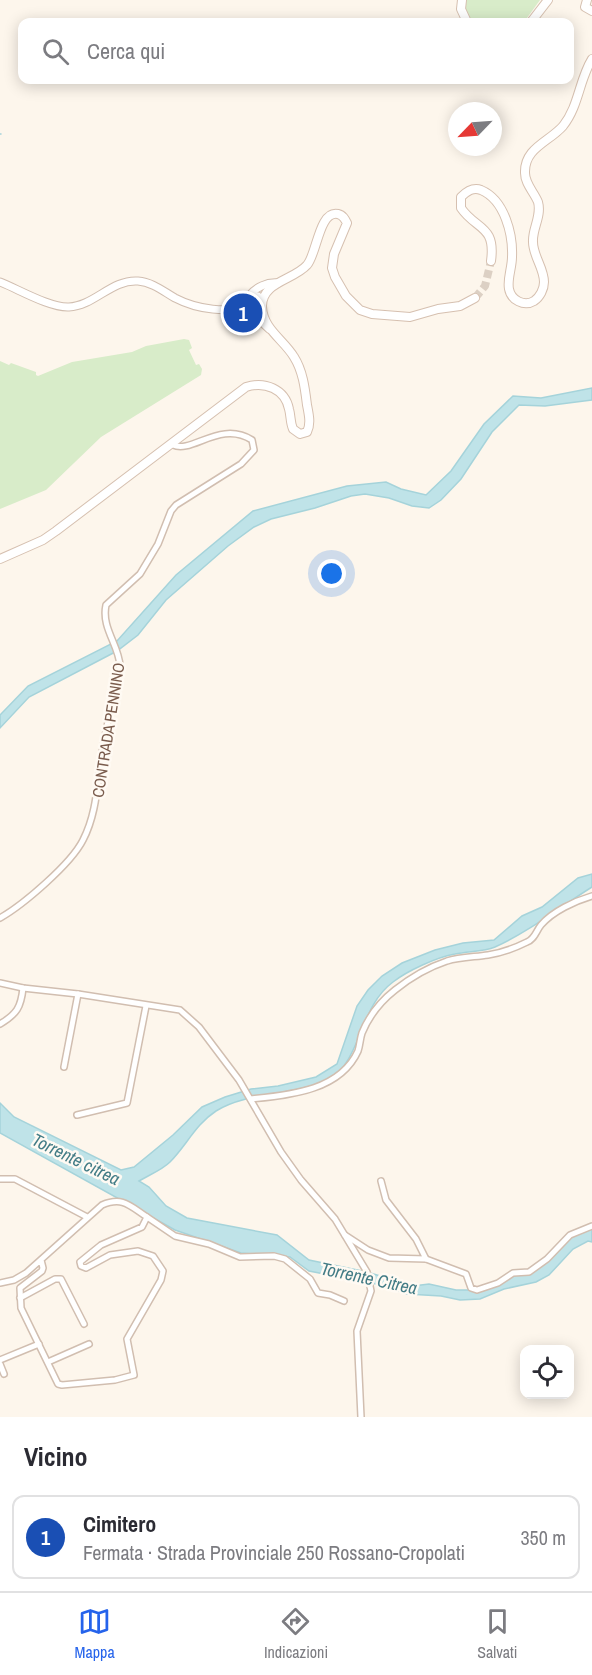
<!DOCTYPE html>
<html lang="it">
<head>
<meta charset="utf-8">
<style>
  body { margin:0; font-family:"Archivo Narrow",sans-serif; background:#f2f2f3; color:#2b2b33 }
  .controls { position:absolute; right:18px; bottom:18px; display:grid; overflow:hidden; border-radius:12px; box-shadow:0 3px 15px #0003 }
  .controls button { width:54px; height:54px; display:grid; place-items:center; padding:0; border:0; border-bottom:2px solid #e1e1e2; background:#fff; color:#2b2b33; font:30px sans-serif }
  .compass { position:absolute; left:448px; top:102px; width:54px; height:54px; border-radius:50%; background:#fff; box-shadow:0 3px 15px #0003; rotate:245deg }
  .you { position:absolute; left:332px; top:574px; width:21px; height:21px; margin:-15px; border:4px solid #fff; border-radius:50%; background:#1a73e8; box-shadow:0 0 0 9px #1a73e833 }
  .badge { display:grid; place-items:center; width:39px; height:39px; border-radius:50%; background:#2563eb; color:#fff; font-size:20px; font-weight:700 }
  .pin { position:absolute; translate:-50% -50%; border:3px solid #fff; box-shadow:0 2px 6px #0006 }
  .list { margin:0; padding:0; list-style:none }
  h2 { display:flex; justify-content:space-between; align-items:center; height:78px; margin:0; padding:0 24px; font-size:26px }
  h2 small { font-size:20px; font-weight:400; color:#7c7c81 }
  .list li { display:grid; grid-template-columns:39px 1fr auto; gap:18px; align-items:center; box-sizing:border-box; height:84px; margin:0 12px 12px; padding:0 12px; border:2px solid #e1e1e2; border-radius:12px }
  .list b { display:block; font-size:22px; white-space:nowrap }
  .list p { margin:0; font-size:20px; white-space:nowrap; color:#7c7c81 }
  .list em { font-size:20px; font-style:normal; color:#7c7c81 }
  .icon { flex:none; width:33px; height:33px; fill:none; stroke:currentColor; stroke-width:2; stroke-linecap:round; stroke-linejoin:round }
  .map { position:relative; flex:none; width:592px; height:1417px; overflow:hidden }
  .search { position:absolute; background:#fff; box-shadow:0 3px 15px #0003; left:18px; right:18px; top:18px; height:66px; display:flex; align-items:center; gap:15px; box-sizing:border-box; padding:0 21px; border-radius:12px; color:#7c7c81; font-size:22px }
  .sheet { height:174px; background:#fff }
  nav { display:flex; justify-content:space-around; align-items:center; box-sizing:border-box; height:84px; border-top:2px solid #e1e1e2; background:#fff; font-size:16px; color:#7c7c81 }
  nav a { display:grid; justify-items:center; gap:3px }
  nav .on { color:#2563eb }
  .map>svg:first-child { display:block }
  .green { fill:#d8ecc9 }
  .water { fill:#bfe3e8; stroke:#a5d3da; stroke-width:1.5 }
  .lines { fill:none; stroke-linecap:round; stroke-linejoin:round }
  .stream { stroke:#a5d3da; stroke-width:1.5 }
  .secondary-tunnel { stroke:#dcd0c4; stroke-width:8; stroke-dasharray:8 4; stroke-linecap:butt }
  .minor-casing { stroke:#d1beb0; stroke-width:8 }
  .tertiary-casing { stroke:#d1beb0; stroke-width:9 }
  .secondary-casing { stroke:#d6c0b0; stroke-width:10 }
  .minor { stroke:#fff; stroke-width:5 }
  .tertiary { stroke:#fff; stroke-width:7 }
  .secondary { stroke:#fff; stroke-width:8 }
  .labels { text-anchor:middle; dominant-baseline:central; stroke-width:5; stroke-linejoin:round; paint-order:stroke }
  .street-label { font-size:16px; fill:#7a5c4d; stroke:#fffaf3 }
  .water-label { font-size:18px; font-style:italic; fill:#437c86; stroke:#fffaf3 }
</style>
</head>
<body>
<div class="map">
<svg width="592" height="1417" viewBox="0 0 592 1417">
  <rect width="100%" height="100%" fill="#fdf6ec"/>
  <g class="green">
    <polygon points="466,0 540,0 524,22 481,22 469,18 465,8"/>
    <polygon points="184,339 189,340 192,348 189,350 196,365 199,364 202,369 201,375 101,437 46,490 0,509 0,361 9,365 11,363 36,372 36,375 38,376 72,362 132,352 146,346"/>
  </g>
  <g class="water">
    <polygon points="592,388 592,400 545,406 519,405 492,432 461,479 441,500 429,508 412,506 389,498 365,494 351,496 315,508 271,519 254,527 228,546 166,600 138,635 117,651 29,697 0,728 0,715 28,686 117,641 176,575 253,511 347,486 386,482 401,489 426,495 451,471 484,424 513,396 541,398"/>
    <path d="M592,874v13c-32,20 -62,44 -97,60 -12,5 -27,4 -40,7 -18,3 -48,17 -62,28 -27,20 -30,55 -47,81 -3,4 -5,9 -9,11 -36,24 -85,15 -121,37 -20,13 -30,35 -46,51 -8,8 -21,13 -31,19l10,6 17,19 21,12 90,17 32,25 58,12 46,14 16,-2 27,6h21l21,-7 15,-10 16,-1 41,-37 22,-9v16l-4,-1 -15,8 -24,26 -13,7 -32,7 -24,10 -20,1 -19,-4 -34,-2 -26,-9 -72,-14 -19,-14 -49,-4 -66,-23 -175,-97v-30l14,14 107,53 13,-3 39,-32 29,-28 23,-10 26,-8 27,-3 38,-9 21,-13 20,-58 11,-16 14,-14 20,-13 33,-13 28,-7 31,-3 28,-24 20,-9 36,-29z"/>
  </g>
  <g class="lines">
    <polyline class="stream" points="0,134 1,134"/>
    <polyline class="secondary-tunnel" points="475,298 485,286 491,261"/>
    <g class="minor-casing">
      <g id="minor">
        <path d="M0,918c23,-13 71,-54 83,-78 15,-29 14,-61 20,-93 5,-27 11,-54 17,-81 -1,-21 -19,-38 -14,-61l34,-31 18,-30 13,-33 5,-6 65,-41 13,-14 -2,-10c-32,-20 -60,14 -79,5"/>
        <polyline points="0,983 23,988 78,994 180,1010 199,1027 239,1080 281,1152 301,1180 335,1219 367,1272 371,1291 357,1331 361,1417"/>
        <path d="M0,1024c17,-10 21,-17 23,-36"/>
        <polyline points="64,1067 78,994"/>
        <path d="M251,1099c38,-4 89,-8 107,-48 2,-6 2,-12 4,-18 7,-17 19,-32 33,-43 15,-12 34,-23 52,-29 13,-4 28,-4 41,-6 13,-2 27,-7 39,-13 8,-3 9,-11 14,-17 12,-14 34,-24 51,-29"/>
        <polyline points="77,1115 127,1103 146,1006"/>
        <polyline points="0,1179 15,1179 87,1217"/>
        <polyline points="147,1217 175,1236 209,1244 240,1257 274,1256 285,1259 310,1279 318,1293 330,1295 344,1301"/>
        <polyline points="345,1235 368,1250 389,1258 426,1259 416,1239 386,1200 381,1181"/>
        <polyline points="426,1259 466,1274 471,1288 477,1290 498,1283 513,1273 529,1272 547,1259 570,1235 592,1226"/>
        <path d="M0,1283l14,-3 12,-7 76,-68c21,-9 28,1 45,12l-5,10 -41,18 -21,17 1,4 5,2 24,-13 28,-4 15,5 10,15 -2,9 -34,59 7,36 -19,5 -53,5 -4,-1 -37,-76 -1,-20 22,-17 1,-3 -2,-8"/>
        <polyline points="20,1298 55,1279 61,1279 84,1324"/>
        <polyline points="0,1360 39,1344"/>
        <polyline points="48,1362 89,1344"/>
        <polyline points="0,1364 4,1374"/>
      </g>
    </g>
    <g class="tertiary-casing">
      <g id="tertiary">
        <path d="M0,282c18,7 50,26 69,25 25,-1 43,-28 69,-26 14,1 25,10 37,17 23,12 52,15 77,8l10,-5 -4,-5 -6,1c-2,4 -1,9 -3,13"/>
        <path d="M249,296c7,-9 18,-14 29,-13"/>
        <polyline points="246,309 249,310 269,329"/>
      </g>
    </g>
    <g class="secondary-casing">
      <g id="secondary">
        <polyline points="462,0 461,9 467,22"/>
        <polyline points="587,0 585,7 592,11"/>
        <polyline points="531,22 548,0"/>
        <path d="M491,261c5,-36 -15,-31 -30,-53v-11c6,-6 12,-10 20,-7 24,10 32,45 31,67 0,11 -5,22 -3,32 2,11 15,18 25,12 6,-4 10,-12 10,-19 0,-14 -11,-26 -11,-40 -1,-13 9,-26 5,-40 -4,-10 -13,-18 -13,-29 -1,-25 24,-31 38,-47 16,-20 16,-46 29,-67"/>
        <path d="M0,559l43,-19 13,-9 190,-144c19,-6 39,2 43,22 2,7 1,13 4,20l7,5 7,-2c4,-8 2,-17 0,-27 -2,-16 -4,-34 -13,-48 -10,-17 -31,-28 -32,-50 -1,-25 32,-27 45,-42 10,-11 12,-55 31,-51 5,1 7,5 9,9l-13,31 -2,14 3,9 11,19 14,14 12,4 38,3 28,-8 22,-3 15,-8"/>
      </g>
    </g>
    <use href="#minor" class="minor"/>
    <use href="#tertiary" class="tertiary"/>
    <use href="#secondary" class="secondary"/>
  </g>
  <g class="labels">
    <g class="street-label">
      <text transform="translate(108 730) rotate(-81)">CONTRADA PENNINO</text>
    </g>
    <g class="water-label">
      <text transform="translate(76 1159) rotate(26)">Torrente citrea</text>
      <text transform="translate(369 1278) rotate(12)">Torrente Citrea</text>
    </g>
  </g>
</svg>
<div class="controls">
<button><svg class="icon" aria-label="locate" viewBox="0 0 24 24"><circle cx="12" cy="12" r="6"/><path d="M12 2v4M12 18v4M2 12h4M18 12h4"/></svg></button>
</div>
<svg class="compass" viewBox="-18 -18 36 36"><path d="M0-13l5 13h-10z" fill="#e53935"/><path d="M0 13l5-13h-10z" fill="#7c7c81"/></svg>
<div class="you"></div>
<div class="pin badge" style="left:243px;top:313px;background:#1a4fb4">1</div>
<div class="search"><svg class="icon" aria-label="search" viewBox="0 0 24 24"><circle cx="10" cy="10" r="6"/><path d="M15 15l6 6"/></svg>Cerca qui</div>
</div>
<section class="sheet">
<h2>Vicino<small></small></h2>
<ul class="list">
<li><span class="badge" style="background:#1a4fb4">1</span><div><b>Cimitero</b><p>Fermata · Strada Provinciale 250 Rossano-Cropolati</p></div><em>350 m</em></li>
</ul>
</section>
<nav>
<a class="on"><svg class="icon" aria-label="map" viewBox="0 0 24 24"><path d="M3 6l6-2 6 2 6-2v14l-6 2-6-2-6 2zM9 4v14M15 6v14"/></svg>Mappa</a>
<a><svg class="icon" aria-label="directions" viewBox="0 0 24 24"><path d="M12 3l9 9-9 9-9-9zM9 14v-3h6M13 9l2 2-2 2"/></svg>Indicazioni</a>
<a><svg class="icon" aria-label="saved" viewBox="0 0 24 24"><path d="M7 4h10v16l-5-4-5 4z"/></svg>Salvati</a>
</nav>
</body>
</html>
